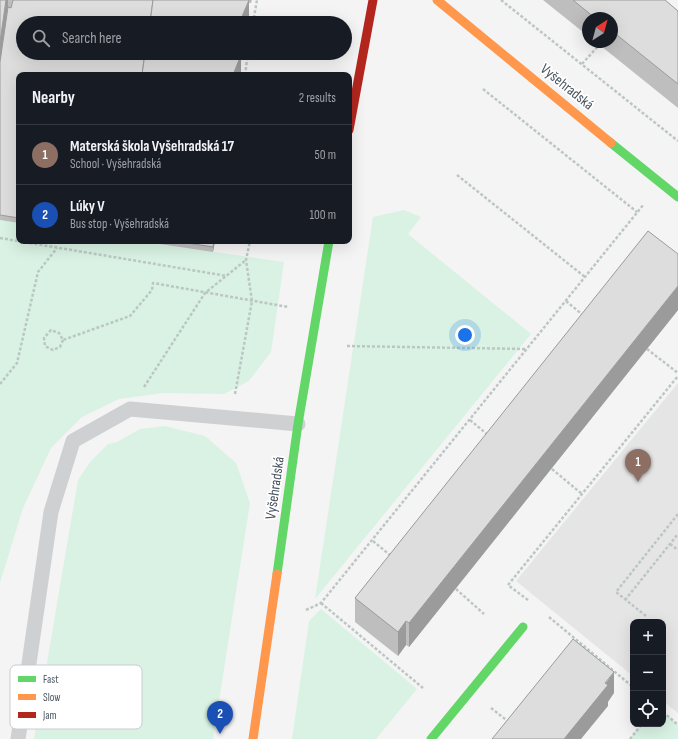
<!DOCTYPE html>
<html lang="en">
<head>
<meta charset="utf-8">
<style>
  body { margin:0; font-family:"Sofia Sans Condensed",sans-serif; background:#242831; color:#f1f3f6 }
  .controls { position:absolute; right:12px; bottom:12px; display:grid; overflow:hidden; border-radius:8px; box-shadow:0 4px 16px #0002 }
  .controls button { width:36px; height:36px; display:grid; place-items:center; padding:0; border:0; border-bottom:1px solid #363941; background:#171b24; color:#f1f3f6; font:20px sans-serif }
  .compass { position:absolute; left:582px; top:12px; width:36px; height:36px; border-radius:50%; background:#171b24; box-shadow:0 4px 16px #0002; rotate:36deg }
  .you { position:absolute; left:465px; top:335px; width:14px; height:14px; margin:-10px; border:3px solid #fff; border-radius:50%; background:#1a73e8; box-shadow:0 0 0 6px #1a73e833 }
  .badge { display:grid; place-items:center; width:26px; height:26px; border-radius:50%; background:#7c3aed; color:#fff; font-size:13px; font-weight:700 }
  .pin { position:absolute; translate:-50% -33px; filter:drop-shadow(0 1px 2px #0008) }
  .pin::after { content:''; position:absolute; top:21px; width:14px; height:12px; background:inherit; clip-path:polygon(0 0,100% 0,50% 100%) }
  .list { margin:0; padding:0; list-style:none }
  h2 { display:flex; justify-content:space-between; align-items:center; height:52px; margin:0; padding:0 16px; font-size:17px }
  h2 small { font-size:13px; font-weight:400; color:#9ea1a6 }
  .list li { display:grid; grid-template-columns:26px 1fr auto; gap:12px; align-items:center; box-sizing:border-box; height:60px; padding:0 16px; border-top:1px solid #363941 }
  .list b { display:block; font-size:15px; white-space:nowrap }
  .list p { margin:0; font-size:13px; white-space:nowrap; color:#9ea1a6 }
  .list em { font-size:13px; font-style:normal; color:#9ea1a6 }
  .icon { flex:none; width:22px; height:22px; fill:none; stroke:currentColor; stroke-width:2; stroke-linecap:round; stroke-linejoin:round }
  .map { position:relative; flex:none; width:678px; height:739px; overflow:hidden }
  .search { position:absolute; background:#171b24; box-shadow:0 4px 16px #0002; left:16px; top:16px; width:336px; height:44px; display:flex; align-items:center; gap:10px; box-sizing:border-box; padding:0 14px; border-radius:22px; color:#9ea1a6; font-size:15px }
  .panel { position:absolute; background:#171b24; box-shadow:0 4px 16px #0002; left:16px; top:72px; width:336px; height:172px; border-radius:8px }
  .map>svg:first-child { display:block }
  .education { fill:#e6e5e6 }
  .green { fill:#d9f2e3 }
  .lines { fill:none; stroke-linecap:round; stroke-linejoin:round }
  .path { stroke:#bcc7c4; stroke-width:2.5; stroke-dasharray:3 2; stroke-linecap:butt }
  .lane { stroke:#ced0d2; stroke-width:15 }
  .fast { stroke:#63d668; stroke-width:9 }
  .slow { stroke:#ff974d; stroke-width:9 }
  .jam { stroke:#b3261e; stroke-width:9 }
  .wall { fill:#bebebf }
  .shaded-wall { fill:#9b9b9b }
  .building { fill:#ddddde; stroke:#9b9b9b }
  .labels { text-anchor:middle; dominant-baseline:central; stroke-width:3.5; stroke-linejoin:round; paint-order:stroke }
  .street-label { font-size:15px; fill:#4a5661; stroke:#fff }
  .key { fill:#fff; stroke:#c9ccd0; stroke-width:1 }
  .key-label { font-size:11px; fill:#4a5661 }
</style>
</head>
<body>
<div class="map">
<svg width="678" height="739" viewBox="0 0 678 739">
  <rect width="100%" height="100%" fill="#f4f4f4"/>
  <polygon class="education" points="678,383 678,713 663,701 663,622 633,622 633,676 516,581"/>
  <g class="green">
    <polygon points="404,210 421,217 408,234 531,334 315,599 373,217"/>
    <polygon points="0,220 19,223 19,241 140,241 284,262 271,352 249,381 224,394 163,393 119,399 82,417 51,448 23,508 0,583"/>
    <polygon points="165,426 205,436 236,463 250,503 213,739 34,739 78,480 91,461 108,444 117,442 140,429"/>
    <polygon points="321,609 417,689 376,739 292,739 309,621"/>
    <polygon points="663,712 678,725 678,739 630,739 642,724 663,724"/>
  </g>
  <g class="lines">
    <g class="path">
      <polyline points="501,0 678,141"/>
      <polyline points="253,23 257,0"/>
      <polyline points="582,64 599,45"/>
      <polyline points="245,75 248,53"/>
      <polyline points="483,89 637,212"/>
      <polyline points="457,175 585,277"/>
      <polyline points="0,238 227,276"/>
      <polyline points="566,301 584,316"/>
      <polyline points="63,340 60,347 53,350 45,346 44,338 51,330 59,333 63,340 130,316 152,290 153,283 288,307"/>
      <polyline points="347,346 526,349"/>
      <polyline points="647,349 678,373"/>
      <polyline points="0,384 17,363 38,272 57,248"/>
      <polyline points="144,387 205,293 246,260"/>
      <polyline points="235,394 252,301 246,260 250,241"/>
      <polyline points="470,420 488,435"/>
      <polyline points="552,469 582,494"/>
      <polyline points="373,541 391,556"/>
      <polyline points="670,544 678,550"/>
      <polyline points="456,589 484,614"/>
      <polyline points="528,600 508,585 678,376"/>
      <polyline points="625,600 678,534"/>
      <polyline points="321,603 423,688"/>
      <polyline points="306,610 321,603 644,204"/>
      <polyline points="646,616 616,592 678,514"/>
      <polyline points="549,617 633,687"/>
      <polyline points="491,708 509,722"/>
      <polyline points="663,712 678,725"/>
      <polyline points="630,739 642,724"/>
    </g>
    <polyline class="lane" points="18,739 51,512 73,441 130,409 298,424"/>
    <g class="fast">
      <polyline points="611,143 678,197"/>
      <polyline points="277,574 298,424 329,241"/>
      <polyline points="431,739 523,627"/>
    </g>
    <g class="slow">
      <polyline points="437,0 611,143"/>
      <polyline points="253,739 277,574"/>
    </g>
    <polyline class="jam" points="349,130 373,0"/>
  </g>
  <g class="wall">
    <polygon points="0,0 252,0 251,3 249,3 249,23 23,53 240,53 241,75 19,75 19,223 0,220"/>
    <polygon points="543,0 665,0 678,11 678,108 596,42 612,42 612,18 588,18 588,36"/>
    <polygon points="140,241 215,241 213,252"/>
    <polygon points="678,254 678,310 409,647 406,645 398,656 355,622 355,598"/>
  </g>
  <g class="shaded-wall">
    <polygon points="6,0 8,0 8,13 0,66 0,42"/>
    <polygon points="249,0 249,23 241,23 241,19"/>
    <polygon points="236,53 240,53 239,59 241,55 241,75 233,75"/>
    <polygon points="214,241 215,241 213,252 213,247"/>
    <polygon points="678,286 678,310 409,647 409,623"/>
    <polygon points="406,621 406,645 398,656 398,632"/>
    <polygon points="614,672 614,693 608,702 608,706 581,739 564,739"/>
  </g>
  <g class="building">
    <polygon points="0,0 6,0 0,42"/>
    <polygon points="13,0 153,0 150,23 23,23 23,53 145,53 142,75 19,75 19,218 0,215 0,62 8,7 11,8"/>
    <polygon points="153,0 249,0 241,19 241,23 150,23"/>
    <polygon points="573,0 665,0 678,11 678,84 612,31 612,18 595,18"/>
    <polygon points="145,53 236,53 241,55 233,75 142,75"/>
    <polygon points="648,231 678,254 678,286 409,623 406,621 398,632 355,598"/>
    <polygon points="175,241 214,241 213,247"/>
    <polygon points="573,639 614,672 605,683 608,685 564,739 492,739"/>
  </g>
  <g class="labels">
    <g class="street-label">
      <text transform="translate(567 87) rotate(39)">Vyšehradská</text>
      <text transform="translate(275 488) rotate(-82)">Vyšehradská</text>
    </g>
  </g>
  <rect x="10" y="665" width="132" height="64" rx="6" class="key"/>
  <rect x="18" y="676" width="18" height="6" fill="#63d668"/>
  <rect x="18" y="694" width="18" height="6" fill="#ff974d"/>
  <rect x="18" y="712" width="18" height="6" fill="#b3261e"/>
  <g class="key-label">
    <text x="43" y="683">Fast</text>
    <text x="43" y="701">Slow</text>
    <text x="43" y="719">Jam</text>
  </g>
</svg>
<div class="controls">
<button>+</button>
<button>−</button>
<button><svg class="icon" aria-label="locate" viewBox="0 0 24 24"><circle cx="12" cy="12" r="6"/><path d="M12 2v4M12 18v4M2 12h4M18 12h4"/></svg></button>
</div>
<svg class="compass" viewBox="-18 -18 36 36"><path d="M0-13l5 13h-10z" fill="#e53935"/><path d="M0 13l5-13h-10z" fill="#9ea1a6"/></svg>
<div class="you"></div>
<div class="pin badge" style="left:638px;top:482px;background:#8d6e63">1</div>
<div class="pin badge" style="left:220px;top:734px;background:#1a4fb4">2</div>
<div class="search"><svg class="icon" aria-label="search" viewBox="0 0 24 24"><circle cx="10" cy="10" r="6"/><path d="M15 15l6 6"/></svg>Search here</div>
<section class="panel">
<h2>Nearby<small>2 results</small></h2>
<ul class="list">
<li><span class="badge" style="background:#8d6e63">1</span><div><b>Materská škola Vyšehradská 17</b><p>School · Vyšehradská</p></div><em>50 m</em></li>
<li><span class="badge" style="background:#1a4fb4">2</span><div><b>Lúky V</b><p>Bus stop · Vyšehradská</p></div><em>100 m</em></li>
</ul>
</section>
</div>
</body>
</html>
